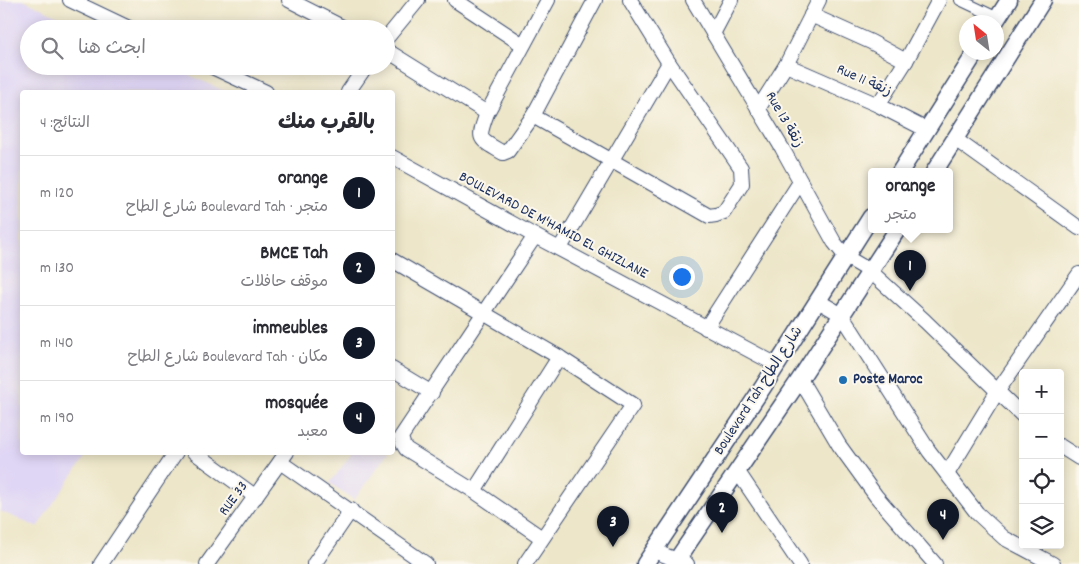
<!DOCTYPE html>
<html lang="ar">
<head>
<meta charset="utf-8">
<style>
  body { margin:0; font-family:Dekko,"Playpen Sans Arabic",sans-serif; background:#f7f7f7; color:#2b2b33; direction:rtl }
  .controls { position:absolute; right:15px; bottom:15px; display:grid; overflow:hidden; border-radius:5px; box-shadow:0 2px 12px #0003 }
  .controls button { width:45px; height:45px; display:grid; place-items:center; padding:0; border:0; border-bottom:1px solid #e1e1e2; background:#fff; color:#2b2b33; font:25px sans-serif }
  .compass { position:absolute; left:959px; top:15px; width:45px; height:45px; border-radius:50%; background:#fff; box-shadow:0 2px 12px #0003; rotate:330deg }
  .you { position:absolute; left:681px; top:276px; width:18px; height:18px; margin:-12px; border:4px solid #fff; border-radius:50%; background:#1a73e8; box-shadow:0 0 0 8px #1a73e833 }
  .badge { display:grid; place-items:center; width:32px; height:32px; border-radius:50%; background:#111827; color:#fff; font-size:16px; font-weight:700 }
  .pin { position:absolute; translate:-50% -41px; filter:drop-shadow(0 1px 2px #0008) }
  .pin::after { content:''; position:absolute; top:26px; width:18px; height:15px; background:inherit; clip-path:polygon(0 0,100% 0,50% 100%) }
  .popup { position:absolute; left:868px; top:168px; width:85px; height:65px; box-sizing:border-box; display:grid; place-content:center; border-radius:5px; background:#fff; filter:drop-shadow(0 1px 4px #0005); font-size:16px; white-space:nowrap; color:#7c7c81 }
  .popup b { font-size:19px; color:#2b2b33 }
  .popup::after { content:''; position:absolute; left:50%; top:100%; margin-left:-10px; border:10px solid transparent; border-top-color:#fff }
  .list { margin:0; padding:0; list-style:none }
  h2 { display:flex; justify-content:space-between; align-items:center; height:65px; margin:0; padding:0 20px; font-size:21px }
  h2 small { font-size:16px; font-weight:400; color:#7c7c81 }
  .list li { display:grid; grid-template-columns:32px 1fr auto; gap:15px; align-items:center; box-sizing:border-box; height:75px; padding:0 20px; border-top:1px solid #e1e1e2 }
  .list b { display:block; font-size:19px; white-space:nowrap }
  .list p { margin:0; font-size:16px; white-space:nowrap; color:#7c7c81 }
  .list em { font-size:16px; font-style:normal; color:#7c7c81 }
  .icon { flex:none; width:28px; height:28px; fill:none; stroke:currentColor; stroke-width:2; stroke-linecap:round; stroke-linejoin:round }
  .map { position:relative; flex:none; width:1079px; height:564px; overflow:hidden; direction:ltr }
  .search { position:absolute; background:#fff; box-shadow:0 2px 12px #0003; left:20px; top:20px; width:375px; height:55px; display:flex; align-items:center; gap:12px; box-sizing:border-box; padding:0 18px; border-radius:28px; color:#7c7c81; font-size:19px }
  .panel { position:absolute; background:#fff; box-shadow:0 2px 12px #0003; left:20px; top:90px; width:375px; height:365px; border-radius:5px; direction:rtl }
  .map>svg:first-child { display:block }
  .built { fill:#dfd5f5 }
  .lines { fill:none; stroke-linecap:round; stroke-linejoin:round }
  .pedestrian-casing { stroke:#3a4a6e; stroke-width:12 }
  .minor-casing { stroke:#3a4a6e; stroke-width:16 }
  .tertiary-casing { stroke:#3a4a6e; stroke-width:19 }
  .pedestrian { stroke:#fff; stroke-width:10 }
  .minor { stroke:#fff; stroke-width:14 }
  .tertiary { stroke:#fff; stroke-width:16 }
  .poi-dot { fill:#1f6fb2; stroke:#fbf7ec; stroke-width:2 }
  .labels { text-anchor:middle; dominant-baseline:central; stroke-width:4; stroke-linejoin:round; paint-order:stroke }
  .street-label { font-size:15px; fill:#1b2f5e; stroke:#fbf7ec }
  .poi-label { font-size:15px; font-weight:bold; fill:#1b2f5e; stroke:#fbf7ec; text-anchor:start }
</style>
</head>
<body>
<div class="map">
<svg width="1079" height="564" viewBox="0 0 1079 564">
  <rect width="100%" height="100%" fill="#fbf7ec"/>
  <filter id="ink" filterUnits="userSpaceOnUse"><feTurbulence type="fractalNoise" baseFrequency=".02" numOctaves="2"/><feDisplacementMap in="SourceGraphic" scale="10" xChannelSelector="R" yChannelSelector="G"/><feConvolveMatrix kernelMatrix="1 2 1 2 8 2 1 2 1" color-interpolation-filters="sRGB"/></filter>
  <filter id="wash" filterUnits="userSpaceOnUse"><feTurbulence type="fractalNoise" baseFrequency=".0096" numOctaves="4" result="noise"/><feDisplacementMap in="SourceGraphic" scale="20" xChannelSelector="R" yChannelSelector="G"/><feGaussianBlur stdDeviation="1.12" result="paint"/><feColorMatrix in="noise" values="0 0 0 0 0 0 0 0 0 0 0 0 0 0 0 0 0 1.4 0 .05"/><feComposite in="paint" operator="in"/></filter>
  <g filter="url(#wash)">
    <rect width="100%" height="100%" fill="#ede6c9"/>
    <g class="built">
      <polygon points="0,0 23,0 87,29 29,29 29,66 169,66 227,92 22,92 22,452 88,453 37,527 0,511"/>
      <polygon points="353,452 388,453 354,500 330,483"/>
    </g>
  </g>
  <g filter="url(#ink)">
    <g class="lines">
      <g class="pedestrian-casing">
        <polyline id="pedestrian" points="960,0 998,18"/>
      </g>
      <g class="minor-casing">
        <g id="minor">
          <polyline points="70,0 131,29"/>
          <polyline points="289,0 346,29"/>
          <polyline points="455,0 523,45"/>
          <path d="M548,0l-61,113c-10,28 -9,25 16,40l5,-2 25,-35 62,-116"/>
          <polyline points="693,0 782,148 834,242 846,257 870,271 925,321 1023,416"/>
          <polyline points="811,15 871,42 906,61"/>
          <polyline points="713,34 731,0"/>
          <polyline points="386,39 418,0"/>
          <polyline points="386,50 487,113"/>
          <polyline points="786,65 878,105 927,130"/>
          <polyline points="210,66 266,92"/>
          <polyline points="348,92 366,66"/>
          <polyline points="878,105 906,61 939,0"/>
          <polyline points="758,109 786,65 819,0"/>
          <polyline points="533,116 709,216 716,215 724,212 742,184 741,168 669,63 630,0"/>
          <polyline points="955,139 1079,228"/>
          <polyline points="392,157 535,236 777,365"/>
          <polyline points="535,236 401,437 403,444 406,449 474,491 542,538"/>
          <polyline points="560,248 669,63"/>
          <polyline points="392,260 559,357 633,405 525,564"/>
          <polyline points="818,301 842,315 929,451 977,513 1004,538 1053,564"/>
          <polyline points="706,328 800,182"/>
          <polyline points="392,369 432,393"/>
          <polyline points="800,379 839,445 876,496 935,564"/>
          <polyline points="1060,446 1079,458"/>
          <polyline points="194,452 256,497"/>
          <polyline points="280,462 426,564"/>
          <polyline points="738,472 800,564"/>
          <polyline points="947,474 997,392 1079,274"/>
          <polyline points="474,491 559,357"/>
          <polyline points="654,551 687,564"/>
          <polyline points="101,564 176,452"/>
          <polyline points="207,564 287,452"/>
          <polyline points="314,564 351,510"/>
        </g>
      </g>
      <g class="tertiary-casing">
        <g id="tertiary">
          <polyline points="995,22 1009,0"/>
          <polyline points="900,172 976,52"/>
          <polyline points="934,172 1043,0"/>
          <polyline points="645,564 763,387 871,217"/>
          <polyline points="674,564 800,379 897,230"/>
        </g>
      </g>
      <use href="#pedestrian" class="pedestrian"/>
      <use href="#minor" class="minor"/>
      <use href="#tertiary" class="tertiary"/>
    </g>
  </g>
  <circle class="poi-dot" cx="843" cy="380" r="5"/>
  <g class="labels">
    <g class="street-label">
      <text transform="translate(864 81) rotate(24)">Rue 11 زنقة</text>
      <text transform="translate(784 120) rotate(60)">Rue 13 زنقة</text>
      <text transform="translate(553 226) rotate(28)">BOULEVARD DE M'HAMID EL GHIZLANE</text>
      <text transform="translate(759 391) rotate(-57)">Boulevard Tah شارع الطاح</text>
      <text transform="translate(234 499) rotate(-54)">RUE 33</text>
    </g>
    <g class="poi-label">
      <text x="853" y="380">Poste Maroc</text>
    </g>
  </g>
</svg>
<div class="controls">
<button>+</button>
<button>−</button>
<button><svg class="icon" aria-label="locate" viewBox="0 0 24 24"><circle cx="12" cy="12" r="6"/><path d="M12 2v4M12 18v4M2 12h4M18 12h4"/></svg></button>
<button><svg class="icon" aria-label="layers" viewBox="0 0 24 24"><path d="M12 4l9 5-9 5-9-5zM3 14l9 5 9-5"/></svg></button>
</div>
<svg class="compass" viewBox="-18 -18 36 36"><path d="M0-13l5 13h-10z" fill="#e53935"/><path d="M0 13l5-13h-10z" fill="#7c7c81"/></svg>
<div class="you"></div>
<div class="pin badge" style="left:910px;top:291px">1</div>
<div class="popup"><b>orange</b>متجر</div>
<div class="pin badge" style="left:722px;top:533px">2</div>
<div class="pin badge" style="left:613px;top:547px">3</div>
<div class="pin badge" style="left:943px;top:540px">4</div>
<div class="search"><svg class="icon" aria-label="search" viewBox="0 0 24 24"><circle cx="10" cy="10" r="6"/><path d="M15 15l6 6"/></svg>ابحث هنا</div>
<section class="panel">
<h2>بالقرب منك<small>النتائج: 4</small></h2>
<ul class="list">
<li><span class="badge">1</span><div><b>orange</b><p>متجر · Boulevard Tah شارع الطاح</p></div><em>120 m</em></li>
<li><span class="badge">2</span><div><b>BMCE Tah</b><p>موقف حافلات</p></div><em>130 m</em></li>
<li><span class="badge">3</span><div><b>immeubles</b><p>مكان · Boulevard Tah شارع الطاح</p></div><em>140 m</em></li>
<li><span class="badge">4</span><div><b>mosquée</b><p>معبد</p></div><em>190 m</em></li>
</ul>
</section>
</div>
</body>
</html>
